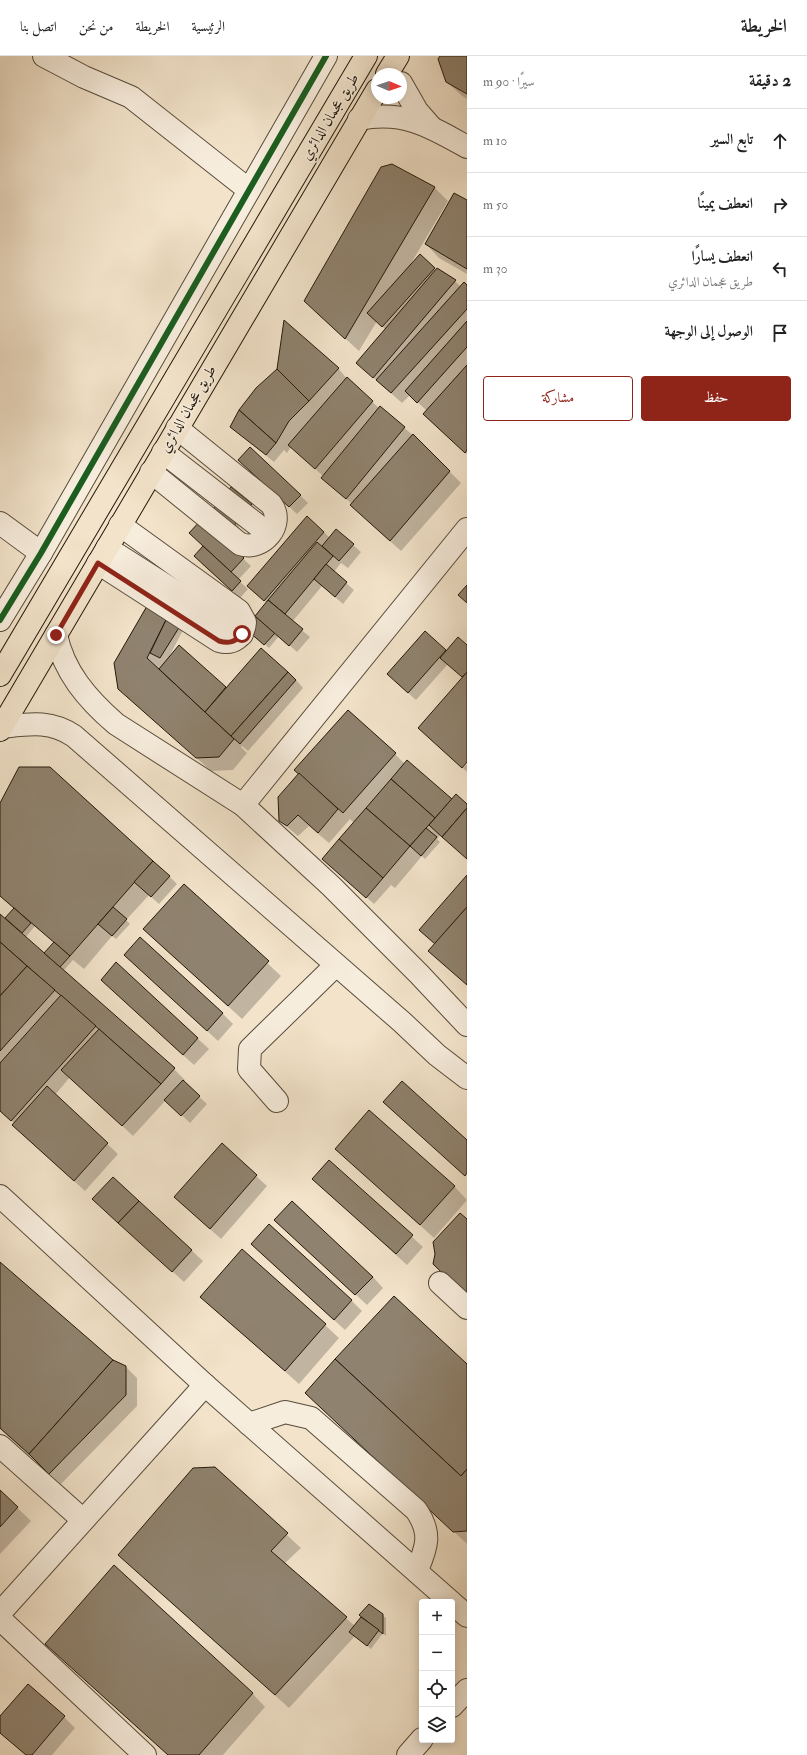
<!DOCTYPE html>
<html lang="ar">
<head>
<meta charset="utf-8">
<style>
  body { margin:0; font-family:"IM FELL Double Pica",Amiri,serif; background:#f6f6f6; color:#222; direction:rtl }
  .controls { position:absolute; right:12px; bottom:12px; display:grid; overflow:hidden; border-radius:4px; box-shadow:0 2px 10px #0003 }
  .controls button { width:36px; height:36px; display:grid; place-items:center; padding:0; border:0; border-bottom:1px solid #e0e0e0; background:#fff; color:#222; font:20px sans-serif }
  .compass { position:absolute; left:371px; top:12px; width:36px; height:36px; border-radius:50%; background:#fff; box-shadow:0 2px 10px #0003; rotate:92deg }
  .stop { position:absolute; width:12px; height:12px; margin:-9px; border:3px solid #8f2418; border-radius:50%; background:#fff }
  .stop.end { background:#8f2418; border-color:#fff; box-shadow:0 1px 4px #0008 }
  .list { margin:0; padding:0; list-style:none }
  h2 { display:flex; justify-content:space-between; align-items:center; height:52px; margin:0; padding:0 16px; font-size:17px }
  h2 small { font-size:13px; font-weight:400; color:#767676 }
  .list li { display:grid; grid-template-columns:26px 1fr auto; gap:12px; align-items:center; box-sizing:border-box; height:64px; padding:0 16px; border-top:1px solid #e0e0e0 }
  .list b { display:block; font-size:15px; white-space:nowrap }
  .list p { margin:0; font-size:13px; white-space:nowrap; color:#767676 }
  .list em { font-size:13px; font-style:normal; color:#767676 }
  .actions { display:flex; gap:8px; padding:12px 16px }
  .actions a { flex:1; padding:9px 0; border:1px solid #8f2418; border-radius:4px; text-align:center; font-size:14px; color:#8f2418 }
  .actions .main { background:#8f2418; color:#fff }
  .icon { flex:none; width:22px; height:22px; fill:none; stroke:currentColor; stroke-width:2; stroke-linecap:round; stroke-linejoin:round }
  .map { position:relative; flex:none; width:467px; height:1699px; overflow:hidden; direction:ltr }
  header { display:flex; align-items:center; gap:24px; box-sizing:border-box; height:56px; padding:0 20px; background:#fff; border-bottom:1px solid #e0e0e0 }
  header strong { font-size:19px }
  nav { display:flex; gap:22px; margin-inline-start:auto; font-size:14px }
  main { display:flex }
  aside { flex:1; background:#fff }
  .map>svg:first-child { display:block }
  .shadow { fill:#0003; fill-rule:evenodd }
  .building { fill:#8f826e; stroke:#24180a }
  .lines { fill:none; stroke-linecap:round; stroke-linejoin:round }
  .minor-casing { stroke:#584b3a; stroke-width:24 }
  .major-casing { stroke:#24180a; stroke-width:24 }
  .minor { stroke:#f7eddd; stroke-width:22 }
  .major { stroke:#f2e3ca; stroke-width:22 }
  .cycleway-casing { stroke:#f7eddd; stroke-width:8 }
  .cycleway { stroke:#1b5e20; stroke-width:6 }
  .route { stroke:#8f2418; stroke-width:5 }
  .labels { text-anchor:middle; dominant-baseline:central; stroke-width:3; stroke-linejoin:round; paint-order:stroke }
  .street-label { font-size:15px; fill:#24180a; stroke:#f7eddd }
</style>
</head>
<body>
<header>
<strong>الخريطة</strong>
<nav><a>الرئيسية</a><a>الخريطة</a><a>من نحن</a><a>اتصل بنا</a></nav>
</header>
<main>
<aside>
<h2>2 دقيقة<small>سيرًا · 90 m</small></h2>
<ul class="list">
<li><svg class="icon" aria-label="ahead" viewBox="0 0 24 24"><path d="M12 20V5M6 11l6-6 6 6"/></svg><div><b>تابع السير</b></div><em>10 m</em></li>
<li><svg class="icon" aria-label="right" viewBox="0 0 24 24"><path d="M7 20v-9h11M14 6l5 5-5 5"/></svg><div><b>انعطف يمينًا</b></div><em>50 m</em></li>
<li><svg class="icon" aria-label="left" viewBox="0 0 24 24"><path d="M17 20v-9H6M10 6l-5 5 5 5"/></svg><div><b>انعطف يسارًا</b><p>طريق عجمان الدائري</p></div><em>30 m</em></li>
<li><svg class="icon" aria-label="arrive" viewBox="0 0 24 24"><path d="M6 21V4h12l-3 4 3 4H6"/></svg><div><b>الوصول إلى الوجهة</b></div></li>
</ul>
<div class="actions"><a class="main">حفظ</a><a>مشاركة</a></div>
</aside>
<div class="map">
<svg width="467" height="1699" viewBox="0 0 467 1699">
  <rect width="100%" height="100%" fill="#f2e3ca"/>
  <filter id="stains"><feTurbulence type="fractalNoise" baseFrequency=".005" numOctaves="4"/><feColorMatrix values="0 0 0 0 .2 0 0 0 0 .09 0 0 0 0 .02 0 0 0 .5 -.17"/></filter>
  <radialGradient id="worn" r=".72"><stop offset=".6" stop-color="#630" stop-opacity="0"/><stop offset="1" stop-color="#630" stop-opacity=".3"/></radialGradient>
  <g class="shadow">
    <polygon points="441,0 467,0 467,43 461,39 447,26"/>
    <polygon points="392,109 435,132 448,145 410,209 420,200 436,215 437,214 455,225 461,231 467,230 467,398 438,372 427,355 410,339 402,347 357,307 386,274 377,265 359,295 318,258"/>
    <polygon points="467,146 467,218 439,202 426,188"/>
    <polygon points="338,312 348,324 379,352 413,379 461,427 401,495 362,460 351,449 352,448 333,432 322,422 323,420 291,391 287,397 284,394 274,406 231,371"/>
    <polygon points="247,411 300,439 308,447 297,458"/>
    <polygon points="251,448 255,452 237,473 217,457"/>
    <polygon points="202,464 251,510 238,524 248,533 240,542 202,508 204,490"/>
    <polygon points="324,476 330,482 353,489 361,496 348,512 341,507 334,516 354,534 343,548 322,530 292,566 310,581 297,596 279,580 269,592 221,550 255,561 267,547 248,530"/>
    <path d="M147,551l36,23 -16,31 12,-15 48,43 69,-9 7,8 -55,63 -6,-5 -1,1 6,6 -14,17 -22,1 -92,-83zM161,614l7,7 -1,1 -7,-6z"/>
    <polygon points="425,576 446,595 467,591 467,705 461,711 419,672 463,622 448,608 416,644 396,626"/>
    <polygon points="395,698 405,708 452,744 467,750 467,803 440,779 437,783 440,786 425,803 422,800 395,832 391,829 374,848 331,810 354,767 350,763 329,787 309,770 298,780 280,765"/>
    <polygon points="467,708 467,716 463,712"/>
    <path d="M0,749l169,71 8,8 -18,20 -10,-9 -23,25 4,4 -14,15 -4,-3 -28,33 -11,-9 -10,11 111,98 11,11 -2,2 24,22 -17,19 -24,-23 -33,36 -63,-59 -15,18 63,59 -33,37 -61,-55 -9,-12 -15,-13v-195l10,8 4,-15 -14,-13zM35,870l19,17 -6,15 -23,-20z"/>
    <polygon points="184,829 281,920 242,963 158,886"/>
    <polygon points="125,899 222,957 233,968 218,985"/>
    <polygon points="116,908 209,993 194,1009 113,935"/>
    <polygon points="336,1093 454,1130 467,1144 434,1182"/>
    <polygon points="329,1105 423,1191 407,1209 313,1123"/>
    <polygon points="256,1120 267,1130 221,1183 187,1152"/>
    <polygon points="113,1122 203,1205 184,1226 101,1150"/>
    <polygon points="286,1174 373,1221 383,1232 367,1249"/>
    <polygon points="263,1199 351,1244 362,1255 345,1274"/>
    <polygon points="0,1207 112,1305 126,1311 137,1322 137,1350 61,1428 0,1373"/>
    <polygon points="215,1254 325,1269 339,1282 299,1328"/>
    <polygon points="467,1309 467,1488 320,1350"/>
    <polygon points="214,1412 301,1492 284,1508 355,1570 362,1561 382,1559 386,1562 386,1580 383,1577 371,1593 355,1580 289,1652 133,1512"/>
    <polygon points="0,1435 31,1465 0,1498"/>
    <polygon points="47,1588 252,1637 265,1651 223,1699 168,1699"/>
    <polygon points="64,1661 75,1672 52,1699 26,1699 0,1676 0,1662"/>
  </g>
  <g class="building">
    <polygon points="440,0 467,0 467,38 446,26 438,3"/>
    <polygon points="392,108 435,131 345,283 304,245 381,111"/>
    <polygon points="454,137 467,144 467,213 425,188"/>
    <polygon points="420,198 435,212 382,271 367,257"/>
    <polygon points="437,212 456,224 373,322 356,307"/>
    <polygon points="464,226 467,229 467,253 391,337 376,324"/>
    <polygon points="284,264 339,312 309,345 277,313"/>
    <polygon points="467,265 467,291 417,347 405,335"/>
    <polygon points="467,309 467,394 465,397 423,358"/>
    <polygon points="277,313 309,345 289,365 276,387 239,354 256,332"/>
    <polygon points="347,321 373,345 315,413 288,389"/>
    <polygon points="380,350 405,371 346,443 321,422"/>
    <polygon points="239,354 276,387 266,399 230,371"/>
    <polygon points="413,378 450,415 390,485 350,449"/>
    <polygon points="250,391 301,439 289,451 238,404"/>
    <polygon points="231,431 252,448 233,471 212,454"/>
    <polygon points="307,460 324,476 264,545 247,530"/>
    <polygon points="202,463 244,502 231,516 189,477"/>
    <polygon points="336,473 354,488 339,505 322,490"/>
    <polygon points="317,486 333,500 285,558 268,544"/>
    <polygon points="203,490 241,525 232,535 194,500"/>
    <polygon points="326,508 347,526 335,541 314,523"/>
    <polygon points="467,529 467,547 458,539"/>
    <polygon points="226,535 275,577 264,589 216,547"/>
    <polygon points="268,544 303,573 289,590 255,560"/>
    <polygon points="147,550 167,562 147,602 234,683 219,701 196,702 118,633 114,607"/>
    <polygon points="167,562 180,570 160,602 150,597"/>
    <polygon points="425,575 446,594 408,637 387,618"/>
    <polygon points="458,581 467,589 467,616 462,621 440,602"/>
    <polygon points="179,589 226,631 205,656 159,613"/>
    <polygon points="261,592 288,616 231,680 205,656"/>
    <polygon points="288,616 296,624 240,688 231,680"/>
    <polygon points="467,616 467,706 462,712 418,672"/>
    <polygon points="348,654 396,697 343,757 294,714"/>
    <polygon points="407,704 452,743 435,762 391,723"/>
    <polygon points="19,711 50,711 153,805 70,900 0,840 0,747"/>
    <polygon points="299,717 338,753 318,777 298,759 287,770 279,765 278,741"/>
    <polygon points="391,723 435,762 410,790 366,752"/>
    <polygon points="456,738 467,748 467,752 442,781 429,769"/>
    <polygon points="366,752 410,790 383,822 339,783"/>
    <polygon points="467,752 467,803 442,781"/>
    <polygon points="426,772 437,781 421,800 410,790"/>
    <polygon points="339,783 383,822 366,842 322,803"/>
    <polygon points="153,805 170,820 151,841 134,826"/>
    <polygon points="467,819 467,851 435,888 419,874"/>
    <polygon points="184,828 269,905 228,950 143,873"/>
    <polygon points="113,851 127,863 112,880 98,868"/>
    <polygon points="467,851 467,929 428,895"/>
    <polygon points="14,852 31,867 22,877 5,862"/>
    <polygon points="0,858 175,1012 161,1028 0,886"/>
    <polygon points="140,881 223,957 207,975 124,899"/>
    <polygon points="0,886 27,910 0,940"/>
    <polygon points="54,886 70,900 60,911 44,897"/>
    <polygon points="116,906 198,982 183,999 101,924"/>
    <polygon points="27,910 55,934 0,995 0,940"/>
    <polygon points="61,939 96,970 11,1065 0,1055 0,1007"/>
    <polygon points="99,973 161,1028 122,1070 61,1014"/>
    <polygon points="183,1024 200,1040 181,1060 164,1044"/>
    <polygon points="402,1025 467,1084 467,1117 465,1120 383,1046"/>
    <polygon points="47,1030 108,1087 74,1125 12,1069"/>
    <polygon points="369,1054 455,1130 420,1169 335,1093"/>
    <polygon points="222,1087 257,1119 210,1173 174,1141"/>
    <polygon points="329,1104 413,1179 396,1198 312,1123"/>
    <polygon points="113,1121 139,1145 118,1167 92,1143"/>
    <polygon points="139,1145 192,1194 172,1216 118,1167"/>
    <polygon points="292,1145 373,1221 355,1239 274,1164"/>
    <polygon points="460,1157 467,1163 467,1241 433,1208 435,1198 433,1186"/>
    <polygon points="269,1168 352,1244 334,1264 251,1188"/>
    <polygon points="242,1193 326,1268 285,1315 200,1241"/>
    <polygon points="0,1206 113,1304 29,1398 0,1372"/>
    <polygon points="394,1240 467,1308 467,1413 461,1420 335,1303"/>
    <polygon points="335,1303 461,1420 467,1413 467,1475 453,1476 305,1337"/>
    <polygon points="113,1304 126,1310 126,1339 49,1418 29,1398"/>
    <polygon points="215,1411 288,1477 271,1495 347,1561 275,1639 118,1499 193,1412"/>
    <polygon points="0,1434 18,1451 0,1471"/>
    <polygon points="114,1509 253,1637 199,1699 168,1699 45,1588"/>
    <polygon points="369,1548 383,1558 383,1578 359,1559"/>
    <polygon points="361,1561 379,1574 367,1590 349,1576"/>
    <polygon points="28,1628 65,1660 32,1699 26,1699 0,1677 0,1660"/>
  </g>
  <g class="lines">
    <g class="minor-casing">
      <g id="minor">
        <polyline points="44,0 84,21 131,41 249,134"/>
        <polyline points="401,27 417,55 431,71"/>
        <path d="M359,63c44,-9 71,7 108,28"/>
        <polyline points="163,396 269,478"/>
        <path d="M151,416l89,72c23,8 46,-20 31,-40l-94,-76"/>
        <polyline points="0,467 41,497"/>
        <polyline points="107,492 242,578"/>
        <path d="M98,507l121,78c14,4 25,-4 26,-19l-6,-11 -119,-86"/>
        <polyline points="0,564 41,497 326,0"/>
        <path d="M56,579c8,37 31,64 60,89l127,81 88,81 88,88 48,51"/>
        <path d="M2,671c27,-3 48,-7 72,9l328,286 35,33 30,23"/>
        <polyline points="243,749 467,473"/>
        <polyline points="277,1045 249,1013 250,993 336,909"/>
        <polyline points="0,1140 205,1329 451,1546"/>
        <polyline points="440,1227 467,1252"/>
        <path d="M249,1368l36,-12 26,6 105,92c16,23 11,37 1,60"/>
        <polyline points="0,1390 83,1464"/>
        <polyline points="452,1547 467,1560"/>
        <polyline points="0,1557 205,1329"/>
        <polyline points="0,1563 145,1699"/>
        <polyline points="452,1650 467,1634"/>
        <polyline points="408,1699 422,1683"/>
      </g>
    </g>
    <g class="major-casing">
      <g id="major">
        <polyline points="387,18 398,0"/>
        <polyline points="0,619 366,0"/>
        <polyline points="0,674 377,34"/>
      </g>
    </g>
    <use href="#minor" class="minor"/>
    <use href="#major" class="major"/>
    <g class="cycleway-casing">
      <polyline id="cycleway" points="0,564 41,497 326,0"/>
    </g>
    <use href="#cycleway" class="cycleway"/>
  </g>
  <g class="lines">
    <path class="route" d="M56,579l42,-72 121,78c10,3 16,1 23,-7"/>
  </g>
  <g class="labels">
    <g class="street-label">
      <text transform="translate(330 61) rotate(-59)">طريق عجمان الدائري</text>
      <text transform="translate(188 353) rotate(-60)">طريق عجمان الدائري</text>
    </g>
  </g>
  <rect width="100%" height="100%" filter="url(#stains)"/>
  <rect width="100%" height="100%" fill="url(#worn)"/>
</svg>
<div class="controls">
<button>+</button>
<button>−</button>
<button><svg class="icon" aria-label="locate" viewBox="0 0 24 24"><circle cx="12" cy="12" r="6"/><path d="M12 2v4M12 18v4M2 12h4M18 12h4"/></svg></button>
<button><svg class="icon" aria-label="layers" viewBox="0 0 24 24"><path d="M12 4l9 5-9 5-9-5zM3 14l9 5 9-5"/></svg></button>
</div>
<svg class="compass" viewBox="-18 -18 36 36"><path d="M0-13l5 13h-10z" fill="#e53935"/><path d="M0 13l5-13h-10z" fill="#767676"/></svg>
<div class="stop" style="left:242px;top:578px"></div>
<div class="stop end" style="left:56px;top:579px"></div>
</div>
</main>
</body>
</html>
